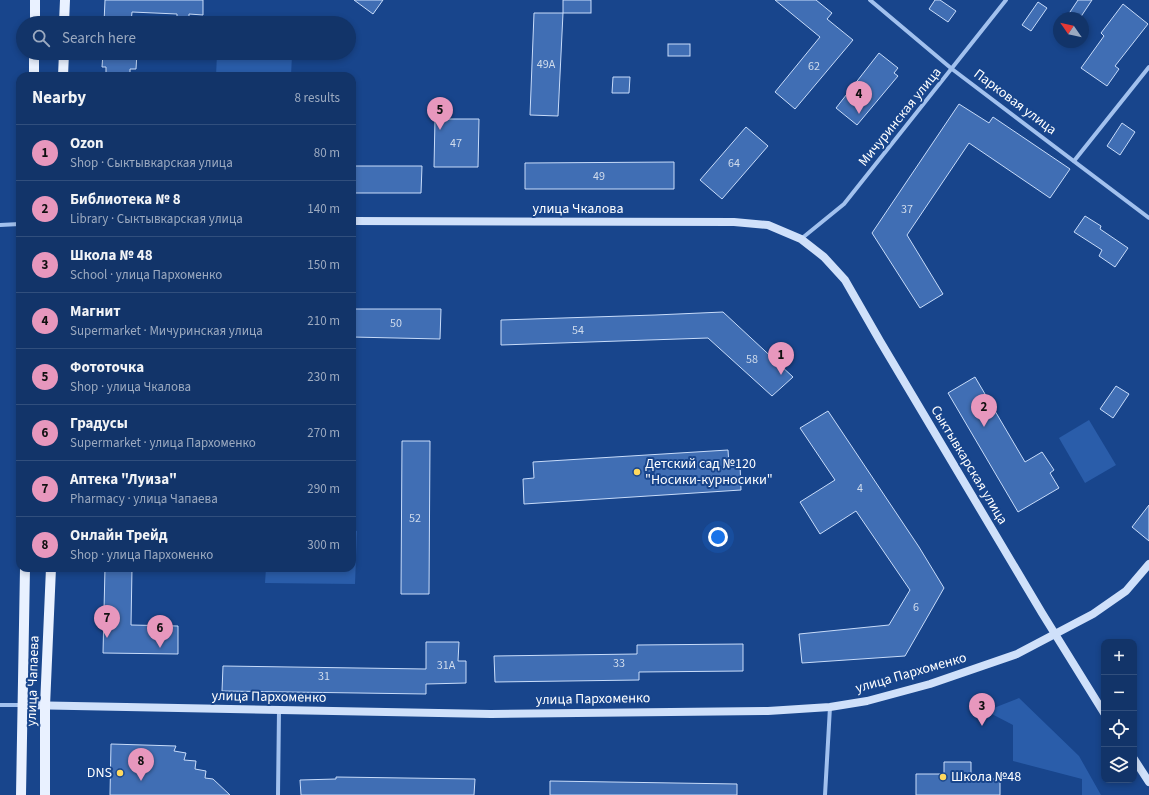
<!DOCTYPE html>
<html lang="en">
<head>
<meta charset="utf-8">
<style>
  body { margin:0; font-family:"Source Sans 3",sans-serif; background:#1f3f71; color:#f1f3f6 }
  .controls { position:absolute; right:12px; bottom:12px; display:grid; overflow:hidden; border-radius:8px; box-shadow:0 2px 6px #0003 }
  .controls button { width:36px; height:36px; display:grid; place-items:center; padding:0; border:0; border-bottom:1px solid #314f7d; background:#123469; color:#f1f3f6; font:20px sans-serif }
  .compass { position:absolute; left:1053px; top:12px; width:36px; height:36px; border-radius:50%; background:#123469; box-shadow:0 2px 6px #0003; rotate:304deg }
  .you { position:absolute; left:718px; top:537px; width:14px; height:14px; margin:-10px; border:3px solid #fff; border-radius:50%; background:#1a73e8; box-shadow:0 0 0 6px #1a73e833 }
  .badge { display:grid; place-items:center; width:26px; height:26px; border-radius:50%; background:#e797bd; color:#111; font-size:13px; font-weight:700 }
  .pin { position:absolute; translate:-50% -33px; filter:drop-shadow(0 1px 2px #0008) }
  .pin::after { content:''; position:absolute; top:21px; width:14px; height:12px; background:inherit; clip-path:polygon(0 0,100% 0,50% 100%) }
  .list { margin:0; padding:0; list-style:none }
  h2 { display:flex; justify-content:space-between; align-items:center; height:52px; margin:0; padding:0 16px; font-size:17px }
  h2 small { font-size:13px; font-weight:400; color:#9caac0 }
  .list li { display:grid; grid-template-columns:26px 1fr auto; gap:12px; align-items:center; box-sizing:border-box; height:56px; padding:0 16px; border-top:1px solid #314f7d }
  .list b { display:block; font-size:15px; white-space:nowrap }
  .list p { margin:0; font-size:13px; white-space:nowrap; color:#9caac0 }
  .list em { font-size:13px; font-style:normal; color:#9caac0 }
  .icon { flex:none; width:22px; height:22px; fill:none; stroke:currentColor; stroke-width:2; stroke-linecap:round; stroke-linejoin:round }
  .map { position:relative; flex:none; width:1149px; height:795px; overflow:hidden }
  .search { position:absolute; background:#123469; box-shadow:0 2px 6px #0003; left:16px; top:16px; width:340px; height:44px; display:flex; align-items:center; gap:10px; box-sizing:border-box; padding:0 14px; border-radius:22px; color:#9caac0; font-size:15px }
  .panel { position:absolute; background:#123469; box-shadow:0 2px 6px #0003; left:16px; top:72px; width:340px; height:500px; border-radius:12px }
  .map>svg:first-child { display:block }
  .green { fill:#2a5daa }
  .building { fill:#406eb4; stroke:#c8dcfa }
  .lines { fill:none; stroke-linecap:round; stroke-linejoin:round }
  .street { stroke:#a2c1ee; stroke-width:4 }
  .secondary { stroke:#cfe0fa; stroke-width:8 }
  .primary { stroke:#e9f1ff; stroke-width:10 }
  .poi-dot { fill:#ffd95f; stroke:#18458c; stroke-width:1.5 }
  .labels { text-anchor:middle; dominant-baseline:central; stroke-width:4; stroke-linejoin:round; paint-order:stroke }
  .number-label { font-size:12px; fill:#cfdbec }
  .street-label { font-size:14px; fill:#fff; stroke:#18458c }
  .poi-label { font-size:14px; fill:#fff; stroke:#18458c; text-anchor:start }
</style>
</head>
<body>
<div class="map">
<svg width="1149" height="795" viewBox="0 0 1149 795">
  <rect width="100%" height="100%" fill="#18458c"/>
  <g class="green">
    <polygon points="217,54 292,55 291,76 216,76"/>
    <polygon points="1089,420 1116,465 1085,483 1059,438"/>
    <polygon points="352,530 357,531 355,584 265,583 266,568 352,568"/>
    <polygon points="1019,698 1079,756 1101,795 1082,795 1082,779 1013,761 1013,725 986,711"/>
  </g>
  <g class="building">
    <polygon points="105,0 203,0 203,15 189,14 189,18 177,18 177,14 132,12 131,23 104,23"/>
    <polygon points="354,0 383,0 373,14"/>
    <rect x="563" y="0" width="28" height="13"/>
    <polygon points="775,0 816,0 832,13 827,19 853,40 795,109 775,92 820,37"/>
    <polygon points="935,0 940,0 956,11 948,22 929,9"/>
    <polygon points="1078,0 1092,0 1080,18 1066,18"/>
    <polygon points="1038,2 1047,8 1031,31 1022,25"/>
    <polygon points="1123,4 1148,24 1115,66 1119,69 1107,86 1081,68 1104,36 1101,33"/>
    <polygon points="534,13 563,13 558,116 530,115"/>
    <rect x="668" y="44" width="22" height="12"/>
    <polygon points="103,53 137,53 136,69 130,69 130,76 106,76 106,67 102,67"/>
    <polygon points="879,53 898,68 894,73 898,76 857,125 836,108"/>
    <polygon points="613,77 630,77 629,93 612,93"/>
    <polygon points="959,104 989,123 993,117 1070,169 1050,198 969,143 907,235 943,294 920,308 872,233"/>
    <polygon points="435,119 479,119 478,167 434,167"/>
    <polygon points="1122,123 1135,132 1120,155 1107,146"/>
    <polygon points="746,127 768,146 722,199 700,180"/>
    <polygon points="674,162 674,189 525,189 525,163"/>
    <polygon points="352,166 422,166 421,193 352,193"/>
    <polygon points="1085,216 1101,226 1100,229 1128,248 1115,267 1099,256 1102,250 1074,232"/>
    <polygon points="352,309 441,309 440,339 352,337"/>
    <polygon points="723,312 793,377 772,396 708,338 501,345 501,320 655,315"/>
    <polygon points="975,377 1025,462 1042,452 1054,470 1050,473 1059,488 1018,512 948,393"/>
    <polygon points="1116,386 1129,394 1113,418 1100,409"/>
    <polygon points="828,411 919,547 944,588 905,656 802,663 799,634 889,625 910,590 856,511 820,534 800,502 835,480 800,428"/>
    <polygon points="402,441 430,441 429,594 401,594"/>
    <polygon points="728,450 729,465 740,464 741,490 524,504 523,479 534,478 533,462"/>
    <polygon points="1149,505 1149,541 1132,527"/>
    <polygon points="105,568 132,568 131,625 178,626 178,654 103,653"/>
    <polygon points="426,642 459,642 458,661 466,661 466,683 426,684 426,694 222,691 223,666 426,669"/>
    <polygon points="743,644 743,671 639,672 639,680 495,682 494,656 637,654 637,645"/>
    <polygon points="111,744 176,746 174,751 186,753 184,760 196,761 195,769 206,771 205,778 213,779 230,795 110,795"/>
    <polygon points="944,762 971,762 971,779 1000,779 1000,795 916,795 916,774 944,774"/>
    <polygon points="336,777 475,779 474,795 301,795 300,780 336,779"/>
    <polygon points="550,781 737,784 737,795 550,795"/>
  </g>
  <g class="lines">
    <g class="street">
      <polyline points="870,0 952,69 1149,218"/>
      <polyline points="1074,161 1149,67"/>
      <polyline points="0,225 20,224"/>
      <polyline points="801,239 844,204 1006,0"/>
      <polyline points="0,705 22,705"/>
      <polyline points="278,795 279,710"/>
      <polyline points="825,795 830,707"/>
    </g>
    <g class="secondary">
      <polyline points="352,221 734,222 768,225 801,239 824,257 845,280 880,341 1042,613 1104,713"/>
      <polyline points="22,705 491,714 768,711 830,707 867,701 930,684 1017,654 1093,614 1126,591 1149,564"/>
      <polyline points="1134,759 1149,782"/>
    </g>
    <g class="primary">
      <polyline points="35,23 35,0"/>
      <polyline points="64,23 65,0"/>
      <polyline points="34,76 34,53"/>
      <polyline points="63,76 64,53"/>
      <polyline points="21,795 25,568"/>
      <polyline points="45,795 45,706 51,568"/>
    </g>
  </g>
  <g class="poi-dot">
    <circle cx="637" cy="472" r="4"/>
    <circle cx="120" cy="773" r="4"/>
    <circle cx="943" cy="777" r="4"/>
  </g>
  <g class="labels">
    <g class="number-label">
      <text x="546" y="64">49А</text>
      <text x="814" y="66">62</text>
      <text x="456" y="143">47</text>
      <text x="734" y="163">64</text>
      <text x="599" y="176">49</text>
      <text x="907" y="209">37</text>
      <text x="396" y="323">50</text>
      <text x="578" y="330">54</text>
      <text x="752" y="359">58</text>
      <text x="860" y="488">4</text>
      <text x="415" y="518">52</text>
      <text x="916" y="607">6</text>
      <text x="619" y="663">33</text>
      <text x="446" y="665">31А</text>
      <text x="324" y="676">31</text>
    </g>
    <g class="street-label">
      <text transform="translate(1015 102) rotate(37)">Парковая улица</text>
      <text transform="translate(900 117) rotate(-51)">Мичуринская улица</text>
      <text x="578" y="209">улица Чкалова</text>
      <text transform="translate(969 465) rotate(59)">Сыктывкарская улица</text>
      <text transform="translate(911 673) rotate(-16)">улица Пархоменко</text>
      <text transform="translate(33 681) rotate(-88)">улица Чапаева</text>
      <text transform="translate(269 697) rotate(1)">улица Пархоменко</text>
      <text transform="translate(593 699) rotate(-1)">улица Пархоменко</text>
    </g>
    <g class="poi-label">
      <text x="645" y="464">Детский сад №120<tspan x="645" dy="16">"Носики-курносики"</tspan></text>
      <text x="112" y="773" text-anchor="end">DNS</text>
      <text x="951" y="777">Школа №48</text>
    </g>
  </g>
</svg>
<div class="controls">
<button>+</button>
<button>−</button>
<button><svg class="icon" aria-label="locate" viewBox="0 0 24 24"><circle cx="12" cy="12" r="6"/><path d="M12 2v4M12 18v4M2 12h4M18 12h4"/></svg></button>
<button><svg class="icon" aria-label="layers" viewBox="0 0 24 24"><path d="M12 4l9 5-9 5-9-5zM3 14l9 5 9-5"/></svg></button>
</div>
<svg class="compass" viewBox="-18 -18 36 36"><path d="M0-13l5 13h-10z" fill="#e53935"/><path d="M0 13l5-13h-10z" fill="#9caac0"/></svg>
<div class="you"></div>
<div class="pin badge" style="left:781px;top:375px">1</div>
<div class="pin badge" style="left:984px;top:427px">2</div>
<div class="pin badge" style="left:982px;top:726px">3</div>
<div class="pin badge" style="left:859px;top:114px">4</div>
<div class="pin badge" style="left:440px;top:130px">5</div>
<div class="pin badge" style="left:160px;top:648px">6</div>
<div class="pin badge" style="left:107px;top:638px">7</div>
<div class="pin badge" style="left:141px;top:781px">8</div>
<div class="search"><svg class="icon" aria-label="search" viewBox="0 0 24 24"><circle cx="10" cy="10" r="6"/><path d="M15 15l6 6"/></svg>Search here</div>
<section class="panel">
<h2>Nearby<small>8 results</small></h2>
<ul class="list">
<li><span class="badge">1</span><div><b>Ozon</b><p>Shop · Сыктывкарская улица</p></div><em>80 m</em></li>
<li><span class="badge">2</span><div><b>Библиотека № 8</b><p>Library · Сыктывкарская улица</p></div><em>140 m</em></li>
<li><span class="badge">3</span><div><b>Школа № 48</b><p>School · улица Пархоменко</p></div><em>150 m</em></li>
<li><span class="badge">4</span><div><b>Магнит</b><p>Supermarket · Мичуринская улица</p></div><em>210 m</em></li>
<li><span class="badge">5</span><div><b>Фототочка</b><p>Shop · улица Чкалова</p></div><em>230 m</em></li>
<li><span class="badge">6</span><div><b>Градусы</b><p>Supermarket · улица Пархоменко</p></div><em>270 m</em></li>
<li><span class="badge">7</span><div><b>Аптека &quot;Луиза&quot;</b><p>Pharmacy · улица Чапаева</p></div><em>290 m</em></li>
<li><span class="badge">8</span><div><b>Онлайн Трейд</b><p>Shop · улица Пархоменко</p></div><em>300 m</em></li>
</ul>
</section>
</div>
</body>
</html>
